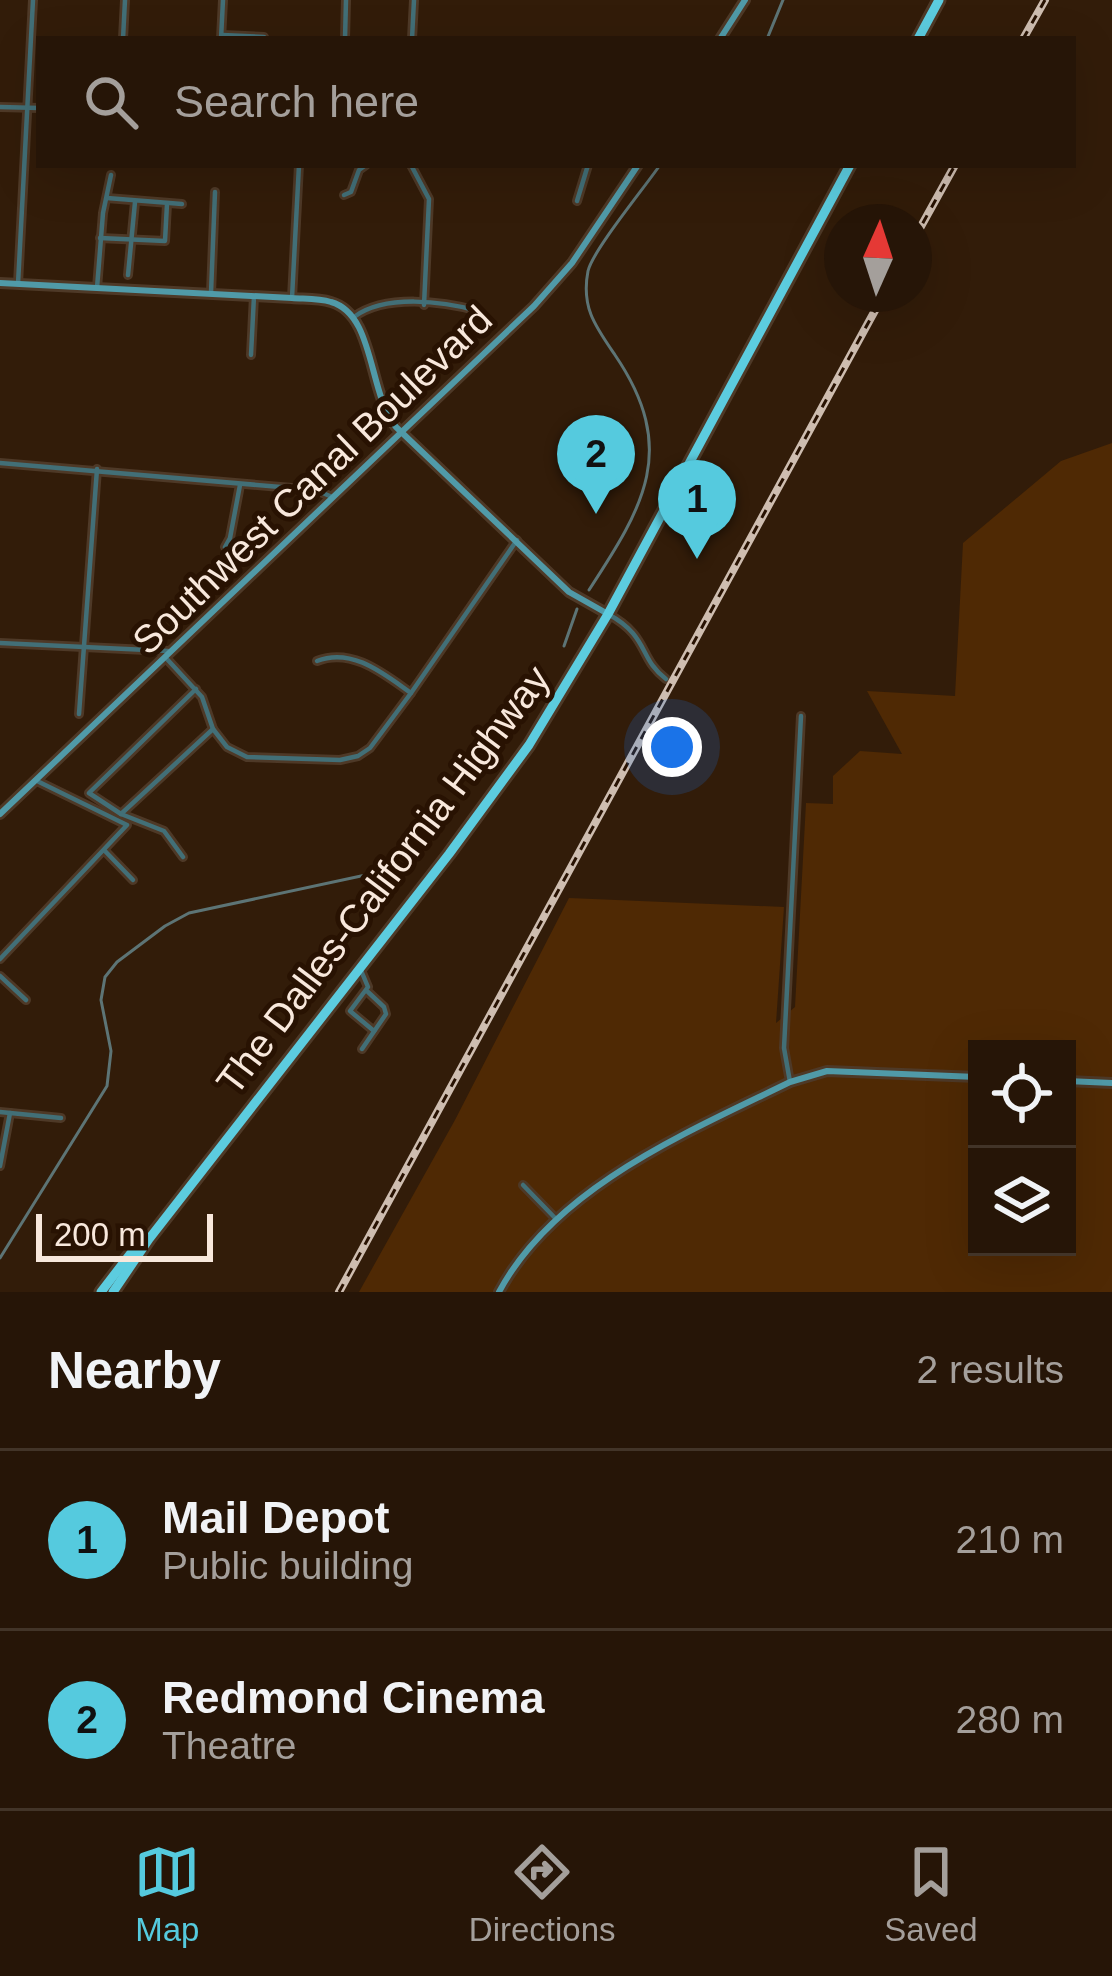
<!DOCTYPE html>
<html lang="en">
<head>
<meta charset="utf-8">
<style>
  body { margin:0; font-family:Helvetica,sans-serif; background:#2e1e11; color:#f1f3f6 }
  .controls { position:absolute; right:36px; bottom:36px; display:grid; overflow:hidden; border-radius:0px; box-shadow:0 12px 48px #0002 }
  .controls button { width:108px; height:108px; display:grid; place-items:center; padding:0; border:0; border-bottom:3px solid #423428; background:#261507; color:#f1f3f6; font:60px sans-serif }
  .compass { position:absolute; left:824px; top:204px; width:108px; height:108px; border-radius:50%; background:#261507; box-shadow:0 12px 48px #0002; rotate:3deg }
  .scale { position:absolute; left:36px; bottom:30px; width:177px; box-sizing:border-box; padding-left:12px; border:6px solid #f8e8dc; border-top:0; font-size:33px; line-height:42px; white-space:nowrap; color:#f8e8dc; -webkit-text-stroke:9px #281202; paint-order:stroke }
  .you { position:absolute; left:672px; top:747px; width:42px; height:42px; margin:-30px; border:9px solid #fff; border-radius:50%; background:#1a73e8; box-shadow:0 0 0 18px #1a73e833 }
  .badge { display:grid; place-items:center; width:78px; height:78px; border-radius:50%; background:#55cade; color:#111; font-size:39px; font-weight:700 }
  .pin { position:absolute; translate:-50% -99px; filter:drop-shadow(0 3px 6px #0008) }
  .pin::after { content:''; position:absolute; top:63px; width:42px; height:36px; background:inherit; clip-path:polygon(0 0,100% 0,50% 100%) }
  .list { margin:0; padding:0; list-style:none }
  h2 { display:flex; justify-content:space-between; align-items:center; height:156px; margin:0; padding:0 48px; font-size:51px }
  h2 small { font-size:39px; font-weight:400; color:#a49f9b }
  .list li { display:grid; grid-template-columns:78px 1fr auto; gap:36px; align-items:center; box-sizing:border-box; height:180px; padding:0 48px; border-top:3px solid #423428 }
  .list b { display:block; font-size:45px; white-space:nowrap }
  .list p { margin:0; font-size:39px; white-space:nowrap; color:#a49f9b }
  .list em { font-size:39px; font-style:normal; color:#a49f9b }
  .icon { flex:none; width:66px; height:66px; fill:none; stroke:currentColor; stroke-width:2; stroke-linecap:round; stroke-linejoin:round }
  .map { position:relative; flex:none; width:1112px; height:1292px; overflow:hidden }
  .search { position:absolute; background:#261507; box-shadow:0 12px 48px #0002; left:36px; right:36px; top:36px; height:132px; display:flex; align-items:center; gap:30px; box-sizing:border-box; padding:0 42px; border-radius:0px; color:#a49f9b; font-size:45px }
  .sheet { height:516px; background:#261507 }
  nav { display:flex; justify-content:space-around; align-items:center; box-sizing:border-box; height:168px; border-top:3px solid #423428; background:#261507; font-size:33px; color:#a49f9b }
  nav a { display:grid; justify-items:center; gap:6px }
  nav .on { color:#55cade }
  .map>svg:first-child { display:block }
  .green { fill:#4f2904; fill-rule:evenodd }
  .lines { fill:none; stroke-linecap:round; stroke-linejoin:round }
  .stream { stroke:#5d7475; stroke-width:3 }
  .minor-casing { stroke:#4e3927; stroke-width:10 }
  .secondary-casing { stroke:#4e3927; stroke-width:12 }
  .trunk-casing { stroke:#4e3927; stroke-width:15 }
  .minor { stroke:#426f77; stroke-width:4.5 }
  .secondary { stroke:#509aa8; stroke-width:6 }
  .trunk { stroke:#5cccdf; stroke-width:9 }
  .rail-casing { stroke:#cebdb0; stroke-width:8 }
  .rail { stroke:#281202; stroke-width:3; stroke-dasharray:9; stroke-linecap:butt }
  .labels { text-anchor:middle; dominant-baseline:central; stroke-width:10; stroke-linejoin:round; paint-order:stroke }
  .street-label { font-size:39px; fill:#f8e8dc; stroke:#281202 }
</style>
</head>
<body>
<div class="map">
<svg width="1112" height="1292" viewBox="0 0 1112 1292">
  <rect width="100%" height="100%" fill="#321c09"/>
  <path class="green" d="M1112,443v849h-753l96,-172 114,-222 215,9 -8,116 19,-16 11,-204 27,1v-28l27,-25 42,3 -35,-63 88,5 8,-153 98,-82zM977,1049h90v198h-90z"/>
  <g class="lines">
    <g class="stream">
      <polyline points="767,39 783,0"/>
      <path d="M589,590c55,-84 90,-141 26,-235 -20,-29 -34,-48 -27,-84 5,-21 57,-84 72,-106"/>
      <polyline points="564,646 577,609"/>
      <polyline points="0,1258 107,1086 111,1051 101,1000 105,977 117,962 165,926 189,913 375,873"/>
    </g>
    <g class="minor-casing">
      <g id="minor">
        <polyline points="222,35 264,37"/>
        <polyline points="123,39 125,0"/>
        <polyline points="221,39 223,0"/>
        <polyline points="345,39 346,0"/>
        <polyline points="412,39 414,0"/>
        <polyline points="0,107 39,108"/>
        <polyline points="411,165 429,199 424,305"/>
        <polyline points="344,195 351,192 359,170 366,165"/>
        <polyline points="107,198 182,204"/>
        <polyline points="577,201 588,165"/>
        <polyline points="100,238 165,241 167,204"/>
        <polyline points="128,275 135,202"/>
        <polyline points="18,284 33,0"/>
        <polyline points="97,288 103,213 111,175"/>
        <polyline points="211,293 215,192"/>
        <polyline points="292,298 299,165"/>
        <path d="M354,317c31,-23 89,-16 124,-6"/>
        <polyline points="251,355 254,296"/>
        <polyline points="0,463 316,490 332,497"/>
        <polyline points="225,547 230,538 240,485"/>
        <path d="M608,614c42,23 30,44 58,65"/>
        <polyline points="0,643 168,651"/>
        <polyline points="166,658 202,697 213,729 227,747 247,757 340,760 358,756 370,748 411,693 517,540"/>
        <path d="M317,661c35,-14 67,13 94,32"/>
        <polyline points="79,714 97,469"/>
        <polyline points="121,814 213,729"/>
        <polyline points="104,850 133,880"/>
        <polyline points="183,857 164,831 121,814 89,793 196,689"/>
        <polyline points="0,959 127,825 35,780"/>
        <polyline points="360,968 368,987 350,1011 374,1031"/>
        <polyline points="0,976 26,1000"/>
        <polyline points="362,1049 386,1014 384,1007 368,992"/>
        <polyline points="790,1082 784,1048 801,716"/>
        <polyline points="0,1112 61,1118"/>
        <polyline points="0,1166 10,1113"/>
        <polyline points="523,1185 556,1219"/>
      </g>
    </g>
    <g class="secondary-casing">
      <g id="secondary">
        <polyline points="720,39 745,0"/>
        <path d="M0,283l292,15c12,1 26,0 39,4 44,12 37,91 65,125l173,165 39,22"/>
        <polyline points="0,814 534,306 572,263 638,165"/>
        <polyline points="1067,1081 1112,1083"/>
        <path d="M499,1292c56,-105 189,-160 291,-210l37,-11 150,6"/>
      </g>
    </g>
    <g class="trunk-casing">
      <g id="trunk">
        <polyline points="918,39 939,0"/>
        <polyline points="101,1292 131,1253 145,1242"/>
        <polyline points="113,1292 149,1239 449,854 529,745 608,614 850,165"/>
      </g>
    </g>
    <use href="#minor" class="minor"/>
    <use href="#secondary" class="secondary"/>
    <use href="#trunk" class="trunk"/>
    <g class="rail-casing">
      <g id="rail">
        <polyline points="1023,39 1045,0"/>
        <polyline points="914,239 955,165"/>
        <polyline points="339,1292 884,294"/>
      </g>
    </g>
    <use href="#rail" class="rail"/>
  </g>
  <g class="labels">
    <g class="street-label">
      <text transform="translate(312 480) rotate(-44)">Southwest Canal Boulevard</text>
      <text transform="translate(383 880) rotate(-53)">The Dalles-California Highway</text>
    </g>
  </g>
</svg>
<div class="controls">
<button><svg class="icon" aria-label="locate" viewBox="0 0 24 24"><circle cx="12" cy="12" r="6"/><path d="M12 2v4M12 18v4M2 12h4M18 12h4"/></svg></button>
<button><svg class="icon" aria-label="layers" viewBox="0 0 24 24"><path d="M12 4l9 5-9 5-9-5zM3 14l9 5 9-5"/></svg></button>
</div>
<svg class="compass" viewBox="-18 -18 36 36"><path d="M0-13l5 13h-10z" fill="#e53935"/><path d="M0 13l5-13h-10z" fill="#a49f9b"/></svg>
<div class="scale">200 m</div>
<div class="you"></div>
<div class="pin badge" style="left:697px;top:559px">1</div>
<div class="pin badge" style="left:596px;top:514px">2</div>
<div class="search"><svg class="icon" aria-label="search" viewBox="0 0 24 24"><circle cx="10" cy="10" r="6"/><path d="M15 15l6 6"/></svg>Search here</div>
</div>
<section class="sheet">
<h2>Nearby<small>2 results</small></h2>
<ul class="list">
<li><span class="badge">1</span><div><b>Mail Depot</b><p>Public building</p></div><em>210 m</em></li>
<li><span class="badge">2</span><div><b>Redmond Cinema</b><p>Theatre</p></div><em>280 m</em></li>
</ul>
</section>
<nav>
<a class="on"><svg class="icon" aria-label="map" viewBox="0 0 24 24"><path d="M3 6l6-2 6 2 6-2v14l-6 2-6-2-6 2zM9 4v14M15 6v14"/></svg>Map</a>
<a><svg class="icon" aria-label="directions" viewBox="0 0 24 24"><path d="M12 3l9 9-9 9-9-9zM9 14v-3h6M13 9l2 2-2 2"/></svg>Directions</a>
<a><svg class="icon" aria-label="saved" viewBox="0 0 24 24"><path d="M7 4h10v16l-5-4-5 4z"/></svg>Saved</a>
</nav>
</body>
</html>
